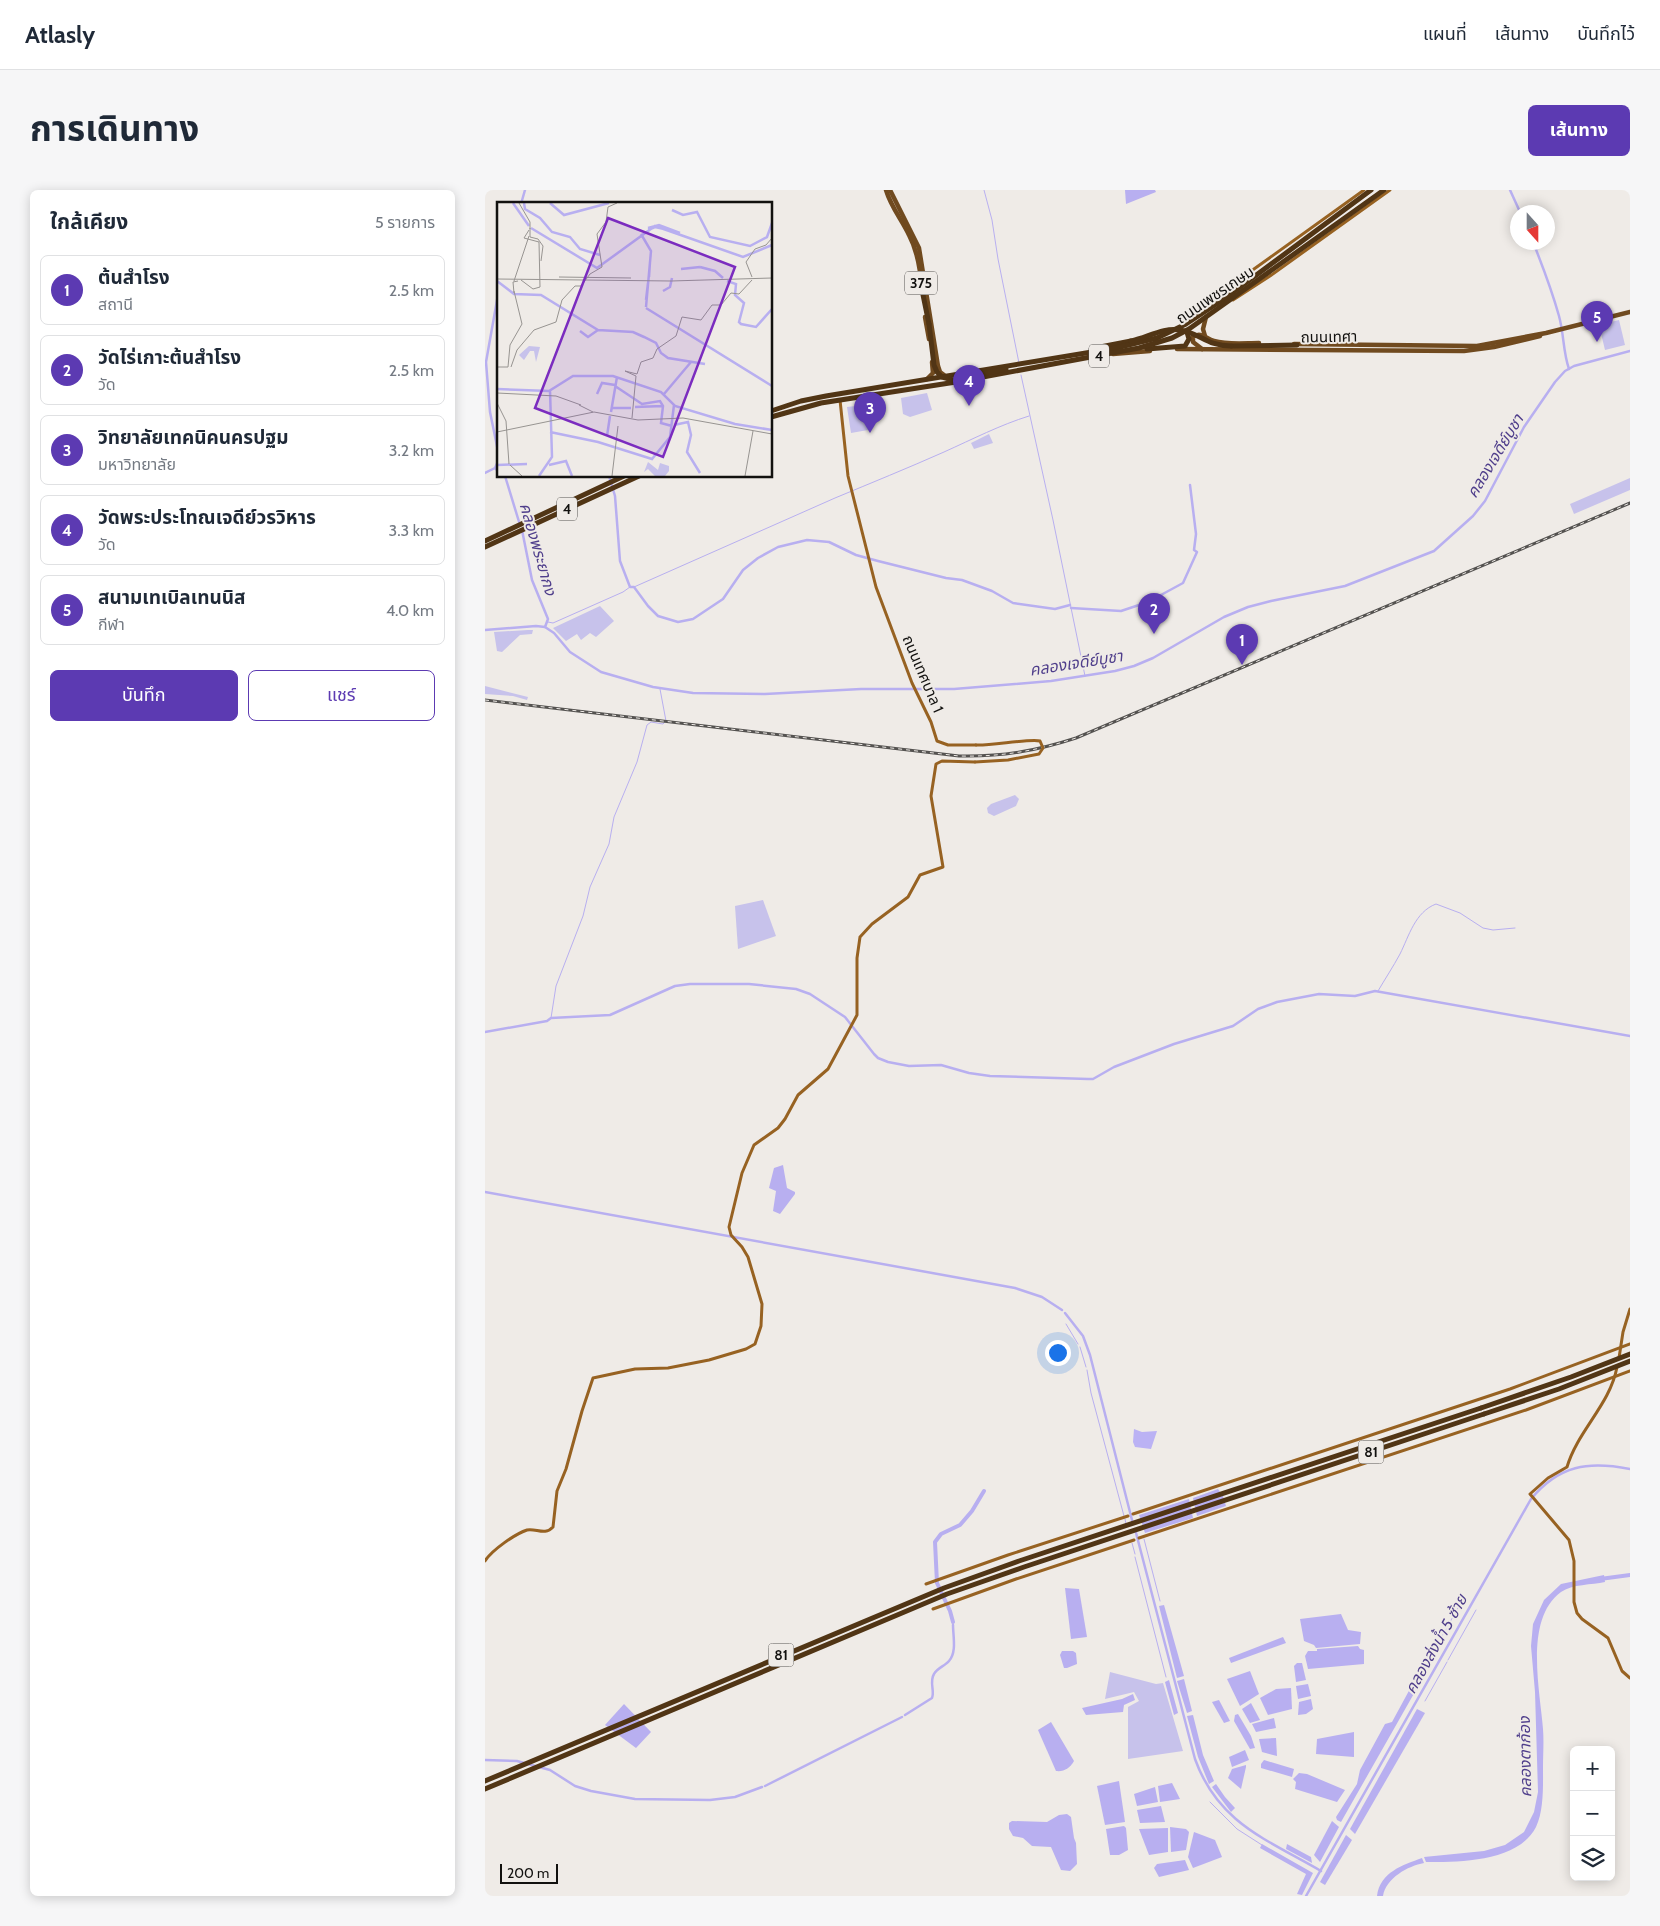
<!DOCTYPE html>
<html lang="th">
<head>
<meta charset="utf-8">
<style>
  body { margin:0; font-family:Cabin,"Noto Sans Thai",sans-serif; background:#f6f6f7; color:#1f2937 }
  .controls { position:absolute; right:15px; bottom:15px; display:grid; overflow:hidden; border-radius:8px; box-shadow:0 2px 12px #0003 }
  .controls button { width:45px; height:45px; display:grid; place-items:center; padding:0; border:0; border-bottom:1px solid #e0e1e3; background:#fff; color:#1f2937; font:25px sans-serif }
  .compass { position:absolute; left:1025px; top:15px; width:45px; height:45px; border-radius:50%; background:#fff; box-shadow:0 2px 12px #0003; rotate:159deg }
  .scale { position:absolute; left:15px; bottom:12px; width:58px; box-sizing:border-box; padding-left:5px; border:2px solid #12110f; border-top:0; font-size:14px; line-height:18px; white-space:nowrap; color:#12110f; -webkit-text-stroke:4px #efebe7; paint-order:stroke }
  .you { position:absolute; left:572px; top:1162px; width:18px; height:18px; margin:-12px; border:4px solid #fff; border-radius:50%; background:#1a73e8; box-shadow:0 0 0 8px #1a73e833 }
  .badge { display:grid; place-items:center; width:32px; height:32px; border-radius:50%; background:#5c3ab2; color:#fff; font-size:16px; font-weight:700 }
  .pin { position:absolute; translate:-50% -41px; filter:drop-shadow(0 1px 2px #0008) }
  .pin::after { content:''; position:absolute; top:26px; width:18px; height:15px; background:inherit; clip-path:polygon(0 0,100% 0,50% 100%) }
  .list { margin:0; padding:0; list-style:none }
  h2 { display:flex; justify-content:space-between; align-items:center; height:65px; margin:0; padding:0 20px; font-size:21px }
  h2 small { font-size:16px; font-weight:400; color:#747a83 }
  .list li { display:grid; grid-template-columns:32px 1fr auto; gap:15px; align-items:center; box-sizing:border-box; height:70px; margin:0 10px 10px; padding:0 10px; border:1px solid #e0e1e3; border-radius:8px }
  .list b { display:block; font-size:19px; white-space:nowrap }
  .list p { margin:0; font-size:16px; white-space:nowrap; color:#747a83 }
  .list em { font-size:16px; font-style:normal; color:#747a83 }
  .actions { display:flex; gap:10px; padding:15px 20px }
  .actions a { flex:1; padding:11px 0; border:1px solid #5c3ab2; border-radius:8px; text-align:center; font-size:18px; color:#5c3ab2 }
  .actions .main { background:#5c3ab2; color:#fff }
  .icon { flex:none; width:28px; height:28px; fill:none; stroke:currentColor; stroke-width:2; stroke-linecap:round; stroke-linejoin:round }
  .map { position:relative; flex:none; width:1145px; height:1706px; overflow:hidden; border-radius:8px }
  header { display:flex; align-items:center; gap:30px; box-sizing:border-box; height:70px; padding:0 25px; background:#fff; border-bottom:1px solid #e0e1e3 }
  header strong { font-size:24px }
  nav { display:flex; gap:28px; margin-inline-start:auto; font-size:18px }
  .intro { display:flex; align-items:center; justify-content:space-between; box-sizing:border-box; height:120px; padding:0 30px }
  h1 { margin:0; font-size:35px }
  .button { padding:12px 22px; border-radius:8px; background:#5c3ab2; color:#fff; font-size:18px; font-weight:700 }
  main { display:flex; gap:30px; padding:0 30px }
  aside { flex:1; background:#fff; border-radius:8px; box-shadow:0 2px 12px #0003 }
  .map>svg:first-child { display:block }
  .green { fill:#c7c2eb }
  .forest { fill:#bbb2f4 }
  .water { fill:#b8aff0 }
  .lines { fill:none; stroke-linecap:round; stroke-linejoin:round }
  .stream { stroke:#b8aff0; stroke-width:1 }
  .canal { stroke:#b8aff0; stroke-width:2.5 }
  .river { stroke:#b8aff0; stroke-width:4 }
  .secondary { stroke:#976222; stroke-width:3 }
  .primary { stroke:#704a1f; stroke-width:4.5 }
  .highway { stroke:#513515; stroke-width:5 }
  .rail-casing { stroke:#545250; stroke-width:3 }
  .rail { stroke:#efebe7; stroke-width:1; stroke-dasharray:4; stroke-linecap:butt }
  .secondary-bridge { stroke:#976222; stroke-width:3 }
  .highway-bridge { stroke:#513515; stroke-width:5 }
  .labels { text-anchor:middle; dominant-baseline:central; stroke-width:4; stroke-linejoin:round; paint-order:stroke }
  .shield { fill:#efebe7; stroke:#545250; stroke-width:1 }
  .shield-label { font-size:14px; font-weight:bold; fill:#12110f }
  .street-label { font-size:15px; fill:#12110f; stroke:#efebe7 }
  .water-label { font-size:16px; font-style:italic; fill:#4f3e8b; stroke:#efebe7 }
  .inset-river { fill:none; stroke:#b8aff0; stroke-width:2.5 }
  .inset-road { fill:none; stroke:#979491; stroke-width:1 }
  .view { fill:#7b2cbf; fill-opacity:0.15; stroke:#7b2cbf; stroke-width:2.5 }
  .inset-edge { fill:none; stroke:#12110f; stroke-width:2.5 }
</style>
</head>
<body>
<header>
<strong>Atlasly</strong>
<nav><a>แผนที่</a><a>เส้นทาง</a><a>บันทึกไว้</a></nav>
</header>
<div class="intro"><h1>การเดินทาง</h1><a class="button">เส้นทาง</a></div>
<main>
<aside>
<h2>ใกล้เคียง<small>5 รายการ</small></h2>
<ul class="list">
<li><span class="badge">1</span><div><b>ต้นสำโรง</b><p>สถานี</p></div><em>2.5 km</em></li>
<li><span class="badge">2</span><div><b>วัดไร่เกาะต้นสำโรง</b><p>วัด</p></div><em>2.5 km</em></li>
<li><span class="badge">3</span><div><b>วิทยาลัยเทคนิคนครปฐม</b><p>มหาวิทยาลัย</p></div><em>3.2 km</em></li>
<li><span class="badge">4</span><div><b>วัดพระประโทณเจดีย์วรวิหาร</b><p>วัด</p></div><em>3.3 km</em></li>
<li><span class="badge">5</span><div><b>สนามเทเบิลเทนนิส</b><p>กีฬา</p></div><em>4.0 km</em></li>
</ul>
<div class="actions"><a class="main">บันทึก</a><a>แชร์</a></div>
</aside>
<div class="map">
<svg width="1145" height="1706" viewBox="0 0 1145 1706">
  <rect width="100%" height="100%" fill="#efebe7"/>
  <g class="green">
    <polygon points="1134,130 1140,155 1120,160 1114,135"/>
    <polygon points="442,203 447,220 425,227 418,224 416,208"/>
    <polygon points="379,215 383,240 366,243 362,217"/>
    <polygon points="504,244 508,253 489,259 486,253"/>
    <polygon points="1145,288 1145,300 1089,324 1085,314"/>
    <polygon points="115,416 129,431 111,447 105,443 96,450 92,444 81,451 68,438"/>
    <polygon points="43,440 48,440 47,444 35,445 17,462 12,461 9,442"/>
    <polygon points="0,496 43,507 42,510 28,506 0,504"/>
    <polygon points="530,605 534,609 531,616 509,626 503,623 502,618 506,614"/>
    <polygon points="278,710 291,746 253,759 250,716"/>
    <polygon points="625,1482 671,1494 678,1493 698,1561 643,1569 643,1517 654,1511 649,1502 620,1509"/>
  </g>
  <polygon class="forest" points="649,1239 657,1242 672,1241 666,1259 650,1257 648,1252"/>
  <g class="water">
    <polygon points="640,0 670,0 671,2 641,14"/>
    <polygon points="298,975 302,998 310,1002 310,1004 295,1024 288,1021 291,1001 284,998 289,978"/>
    <polygon points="733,1299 738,1306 741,1316 712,1326 708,1308"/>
    <polygon points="704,1309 708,1328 660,1343 654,1325"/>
    <path d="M1119,1385l1,7c-13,3 -33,2 -44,10 -37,27 -21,98 -18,137 1,13 0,26 0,38 0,19 1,43 -7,60 -18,35 -77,35 -110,35l-2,-5 60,-6 21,-6 19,-13 10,-20 4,-20 -3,-100 -4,-46 2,-22 11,-24 17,-16z"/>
    <polygon points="580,1398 594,1399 602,1447 586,1449"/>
    <polygon points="679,1415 699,1486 692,1488 674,1416"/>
    <polygon points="856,1424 863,1440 876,1442 875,1454 831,1458 829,1455 819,1451 815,1429"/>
    <polygon points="798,1447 801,1453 746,1473 744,1468"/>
    <polygon points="873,1456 875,1459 879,1460 879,1474 823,1479 820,1466 823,1461 832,1461 832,1459"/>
    <polygon points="577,1461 588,1461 591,1463 592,1474 582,1478 579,1478 575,1465"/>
    <polygon points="812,1473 817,1473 821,1490 811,1492 809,1476"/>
    <polygon points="765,1481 774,1504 755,1516 742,1489"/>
    <polygon points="699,1489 707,1521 702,1523 692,1491"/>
    <polygon points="684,1490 693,1523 689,1525 680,1492"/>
    <polygon points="823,1494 826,1506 813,1509 811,1496"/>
    <polygon points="926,1497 931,1500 856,1632 852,1630 851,1627 872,1594 875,1580 900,1534 907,1532"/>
    <polygon points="806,1498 807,1519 783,1525 775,1508 791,1499"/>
    <polygon points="648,1504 650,1510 639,1515 638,1522 601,1525 597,1518 637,1509"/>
    <polygon points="826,1509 828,1519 821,1524 813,1525 814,1512"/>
    <polygon points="734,1510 745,1531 739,1533 727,1512"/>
    <polygon points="766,1513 775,1530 765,1533 757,1519"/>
    <polygon points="139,1514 166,1542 151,1558 120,1535"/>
    <polygon points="932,1519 940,1523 870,1644 865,1639"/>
    <polygon points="753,1524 766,1546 770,1558 765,1559 749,1531 750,1525"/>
    <polygon points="708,1525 718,1565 729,1591 724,1594 713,1567 702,1526"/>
    <polygon points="789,1528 791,1538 771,1542 767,1534"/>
    <path d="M566,1532l23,39c-4,7 -10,11 -18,10l-18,-41z"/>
    <polygon points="869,1542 869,1567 831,1564 832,1549"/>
    <polygon points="791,1548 792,1566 777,1562 774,1549"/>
    <polygon points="760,1560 764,1570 747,1577 744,1567"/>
    <polygon points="779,1570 809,1579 807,1587 776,1578 776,1574"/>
    <polygon points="761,1575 761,1577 756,1599 743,1588 747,1579"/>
    <polygon points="814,1583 822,1584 860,1600 852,1612 810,1599 811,1592 808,1589"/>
    <polygon points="634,1591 640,1632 620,1635 612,1596"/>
    <polygon points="687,1593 695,1609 675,1612 673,1596"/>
    <polygon points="731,1594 740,1607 750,1618 746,1622 727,1597"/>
    <polygon points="670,1597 673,1612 652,1616 649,1604"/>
    <polygon points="676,1616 680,1632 655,1633 652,1620"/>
    <polygon points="582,1624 586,1627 589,1648 591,1653 592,1674 585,1681 576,1680 566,1657 547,1656 538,1648 528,1646 524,1639 524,1633 527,1631 562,1632 574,1625"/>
    <polygon points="847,1631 854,1637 835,1672 829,1665"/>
    <polygon points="639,1636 641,1638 643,1660 634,1665 625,1665 621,1639"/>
    <polygon points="685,1637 701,1639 704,1642 701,1660 686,1662"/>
    <polygon points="683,1638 683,1662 664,1665 654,1639"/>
    <polygon points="709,1642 730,1650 737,1667 708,1678 703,1667"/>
    <polygon points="861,1645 867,1650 840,1695 835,1692"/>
    <polygon points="777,1654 828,1683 817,1705 812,1704 821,1684 775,1658"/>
    <polygon points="802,1654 826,1667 827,1673 801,1659"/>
    <path d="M937,1668l2,5c-16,3 -38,15 -41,33h-6c3,-24 26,-31 45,-38z"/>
    <polygon points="700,1670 704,1680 674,1687 669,1678 672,1674"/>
  </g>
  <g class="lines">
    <g class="stream">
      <polyline points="499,0 507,30 513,69 534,173"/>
      <polyline points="536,185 568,330 600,486"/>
      <path d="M149,397l201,-89c36,-15 73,-30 109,-46 29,-13 56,-27 85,-36"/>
      <polyline points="63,432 68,433 138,402 145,397"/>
      <path d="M893,801c7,-12 15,-24 22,-37 9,-18 15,-42 36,-50l24,9 23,15 10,2 22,-2"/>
      <polyline points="66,828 71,796 98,726 105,697 124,654 129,627 152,572 162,535 166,532 178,534 181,531 175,499"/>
      <polyline points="581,1134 593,1154"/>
      <polyline points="595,1157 601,1177"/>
      <polyline points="602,1180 606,1203 639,1326"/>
      <polyline points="640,1329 641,1334"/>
      <polyline points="659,1349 675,1411"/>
      <polyline points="647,1353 650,1364"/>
      <polyline points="650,1367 681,1487"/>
      <polyline points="954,1452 975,1414"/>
      <polyline points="963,1470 991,1420"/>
      <polyline points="928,1498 952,1455"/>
      <polyline points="940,1511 962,1472"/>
      <polyline points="725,1612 752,1639 777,1655"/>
    </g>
    <g class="canal">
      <polyline points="1025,0 1035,22"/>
      <polyline points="36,14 40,0"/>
      <path d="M1048,52c10,25 19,49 26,74 5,18 4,36 10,53"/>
      <polyline points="14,99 1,172 5,222 14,266"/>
      <polyline points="14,269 10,278 14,282"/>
      <polyline points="0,283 10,278"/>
      <polyline points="20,286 35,335"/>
      <polyline points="124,286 130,306 135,371 145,397 149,397 163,416 173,426 193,432 208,429 238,409 258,380 273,368 293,357 322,350 344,352 371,365 393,371 461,388 477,390 507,401 528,413 570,419 585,415"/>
      <polyline points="37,340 47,390 63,429 60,437"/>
      <polyline points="586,418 636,421 663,412 698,393 712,362 709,360 711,344 705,295"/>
      <polyline points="0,440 51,436 60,437 69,443 85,462 116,482 168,497 208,503 280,504 376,499 469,499 566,491 630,481 649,476 668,468 739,427 763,417 786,411 860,396 949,361 988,326 1000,311 1039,237 1070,192 1080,181 1089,176 1145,161"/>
      <polyline points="0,842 62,831 66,828 125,825 190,796 205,794 264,794 311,799 325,804 360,827 389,864 393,868 403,872 424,876 456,875 484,883 505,886 603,889 608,889 629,877 689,854 748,836 773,819 792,812 834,804 870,806 890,801 1145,846"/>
      <polyline points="0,1002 530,1098 557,1107 577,1120"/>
      <polyline points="580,1123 598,1146 605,1165 648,1334"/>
      <path d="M650,1339l60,230c23,64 71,80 126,112"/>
      <path d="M420,1525l27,-17c3,-7 -3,-16 2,-24 3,-6 11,-8 15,-13 8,-9 4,-25 4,-36"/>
      <polyline points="0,1570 32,1571 65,1580 90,1596 106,1601 150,1609 225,1610 250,1607 277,1597"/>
      <polyline points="280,1596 417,1527"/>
      <path d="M821,1706l225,-397c28,-34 57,-38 99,-30"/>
    </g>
    <g class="river">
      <polyline points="1115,1389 1145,1385"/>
      <polyline points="468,1432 465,1421 452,1393 450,1352 456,1344 475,1335 487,1321 499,1301"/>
    </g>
    <g class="secondary">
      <polyline points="740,106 762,84 879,0"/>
      <polyline points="748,110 785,86 905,0"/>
      <polyline points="355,210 363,286 391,397 427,493 446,532 452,551 463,555 491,555"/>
      <polyline points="1134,1168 1138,1142 1145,1119"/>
      <path d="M1132,1177c-7,38 -39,63 -50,100l-19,11 -18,16 39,46 5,21v41l3,11 5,6 26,19 14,33 8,7"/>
      <polyline points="648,1324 1025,1199 1145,1154"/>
      <polyline points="654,1348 1041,1220 1145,1181"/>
      <path d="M0,1371c7,-11 30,-27 42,-31 9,-2 18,6 26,-3l4,-36 9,-22 16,-58 11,-33 42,-9 33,-1 41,-8 37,-11 9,-5 6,-18 1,-22 -14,-47 -6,-10 -11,-12 -2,-8 13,-54 12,-28 24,-17 7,-9 13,-24 30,-26 29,-54v-57l3,-21 12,-13 36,-27 12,-22 23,-8 -12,-71 5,-32 6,-3 33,1"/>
      <polyline points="441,1394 523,1365 643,1326"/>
      <polyline points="448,1419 531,1389 649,1350"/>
    </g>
    <g class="primary">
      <path d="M401,0c5,17 16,30 23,45 9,17 12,38 13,57"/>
      <polyline points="405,0 434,58 453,176 455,182 459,185"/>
      <polyline points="440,127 444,149"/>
      <polyline points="720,146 718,139 721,127"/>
      <polyline points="809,154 992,156 1061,143 1145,122"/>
      <polyline points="692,159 979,161 1009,157 1055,146"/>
      <path d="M717,159l-9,-7v-5c8,-6 13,2 21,4 14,4 31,2 45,2"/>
      <polyline points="628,164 665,161"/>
      <polyline points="442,189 448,183 447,172"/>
    </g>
    <g class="highway">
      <polyline points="437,100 444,134"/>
      <polyline points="746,156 812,155"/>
      <polyline points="610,158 646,151"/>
      <polyline points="662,159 700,156 704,149 702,142"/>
      <polyline points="286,221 316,211 341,206 631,158 672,148 701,134 739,109 886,0"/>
      <polyline points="286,227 336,213 471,192 654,158 687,148 704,139 899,0"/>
      <polyline points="0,351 139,286"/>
      <polyline points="0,357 154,286"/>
      <polyline points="0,1591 459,1398 534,1371 996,1218"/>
      <polyline points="0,1599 462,1404 539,1377 999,1224"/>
    </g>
    <g class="rail-casing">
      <path id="rail" d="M0,510l474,56c42,1 77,-5 117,-18l554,-235"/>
    </g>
    <use href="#rail" class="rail"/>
    <path class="secondary-bridge" d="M490,572l33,-2 31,-6 4,-6 -3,-7c-8,-3 -50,5 -64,4"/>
    <g class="highway-bridge">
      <polyline points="444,134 449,175 452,182 457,187 468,190 521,179"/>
      <path d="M646,151c16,-3 32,-14 49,-11 20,3 27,16 51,16"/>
      <polyline points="996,1218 1086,1187 1145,1164"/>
      <polyline points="999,1224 1074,1199 1145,1171"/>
    </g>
  </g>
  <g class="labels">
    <g class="shield">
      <rect x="420" y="81.5" width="32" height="23" rx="4"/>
      <rect x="604" y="154.5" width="20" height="23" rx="4"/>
      <rect x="72" y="307.5" width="20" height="23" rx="4"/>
      <rect x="873.5" y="1250.5" width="25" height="23" rx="4"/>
      <rect x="283.5" y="1453.5" width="25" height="23" rx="4"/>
    </g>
    <g class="shield-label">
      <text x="436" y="93">375</text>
      <text x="614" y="166">4</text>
      <text x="82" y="319">4</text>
      <text x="886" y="1262">81</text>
      <text x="296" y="1465">81</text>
    </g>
    <g class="street-label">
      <text transform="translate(730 105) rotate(-34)">ถนนเพชรเกษม</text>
      <text transform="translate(844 147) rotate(-1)">ถนนเทศา</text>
      <text transform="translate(438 484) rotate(67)">ถนนเทศบาล 1</text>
    </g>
    <g class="water-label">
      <text transform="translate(1010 266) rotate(-59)">คลองเจดีย์บูชา</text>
      <text transform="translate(53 359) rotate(74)">คลองพระยากง</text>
      <text transform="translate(591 473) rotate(-9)">คลองเจดีย์บูชา</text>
      <text transform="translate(951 1454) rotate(-61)">คลองส่งน้ำ 5 ซ้าย</text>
      <text transform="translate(1040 1567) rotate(-91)">คลองตาก้อง</text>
    </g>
  </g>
  <g transform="translate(12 12)">
    <rect width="275" height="275" fill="#efebe7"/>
    <path d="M32,144l11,1 -4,15 -2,-11h-4l-6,9 -5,-5zM151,260l10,8 2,-7 9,3v5l-4,5h-10l-7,-7 -4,3z" fill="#c7c2eb"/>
    <path class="inset-river" d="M16,1l16,23M27,1l1,6 15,9 12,14 18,5 10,12 20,6M53,1l14,12 45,-12M175,8l11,5 14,-3 13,25 40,9 17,-9 5,-14M34,26l66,40 58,-42 88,31 29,-12M151,26l11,-3 21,8M151,28l7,-3 9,2M144,32l10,17 -5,56M203,65l15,4 8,7M184,67l19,-2M152,75l1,-15M0,79l17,13 27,1 57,35 35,2 11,5 12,6 5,10 7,5 37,6M230,79l9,3 -1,11 9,8 -5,19 2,2 15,3 16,-18M166,89l7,-4 2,-9M149,98l2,-17M149,106l126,78M83,129l8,6 10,-7M118,184l27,18 18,-3 3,5 -2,17 11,3M0,187l52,2 24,-15h40l48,16 14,14 60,18 37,6M100,192l5,-11 13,2M167,192l27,-32M138,205l28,-1M115,206h19M114,210l6,-35M177,223l14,-3 3,13 -4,17 13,21M53,230l48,10 54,17 18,-22 4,-32M110,234l3,-20M0,263l30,-1M52,263l17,-4 6,15M42,274l13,-19 -2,-67"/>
    <path class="inset-road" d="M22,1l11,19v7M33,26v9l8,2 5,7 -2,15M32,28l-5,8 15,4M62,75l72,1M255,75l-6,-15 9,-13 11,-4 6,-7M0,77l174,2 101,-3M24,78l12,9 7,-2 -1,-45M17,79l15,-45M17,91l-1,-11 5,-1M13,143l12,-21 -8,-33M0,165h11l2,-22M14,165l6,-17 17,-20 22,-8 6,-22 13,-14h6l9,-12 12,-7 -5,-33 9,-12 2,-15 9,-4M0,191l59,3 25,9M0,201l9,18 3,43M82,203l14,7M135,216l4,-42 -11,-5 12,3 4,-12 12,-4 4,-9 19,-13 6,-19 19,3 11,-15h9l10,-12 8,1 13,-14M0,230l97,-20 44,8 45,-2 89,16M13,263l12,11M115,274l6,-50M248,274l8,-45"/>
    <path class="view" d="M111,16l127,49 -72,190 -128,-49z"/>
    <rect width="275" height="275" class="inset-edge"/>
  </g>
</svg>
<div class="controls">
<button>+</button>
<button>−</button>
<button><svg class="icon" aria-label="layers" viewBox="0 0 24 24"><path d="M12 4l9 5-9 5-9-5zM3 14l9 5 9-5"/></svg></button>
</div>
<svg class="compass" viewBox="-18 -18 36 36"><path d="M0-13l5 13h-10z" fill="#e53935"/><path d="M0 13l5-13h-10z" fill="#747a83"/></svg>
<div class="scale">200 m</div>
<div class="you"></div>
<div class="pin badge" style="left:757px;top:475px">1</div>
<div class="pin badge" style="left:669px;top:444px">2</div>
<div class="pin badge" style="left:385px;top:243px">3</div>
<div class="pin badge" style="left:484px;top:216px">4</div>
<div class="pin badge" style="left:1112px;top:152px">5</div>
</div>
</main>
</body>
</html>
